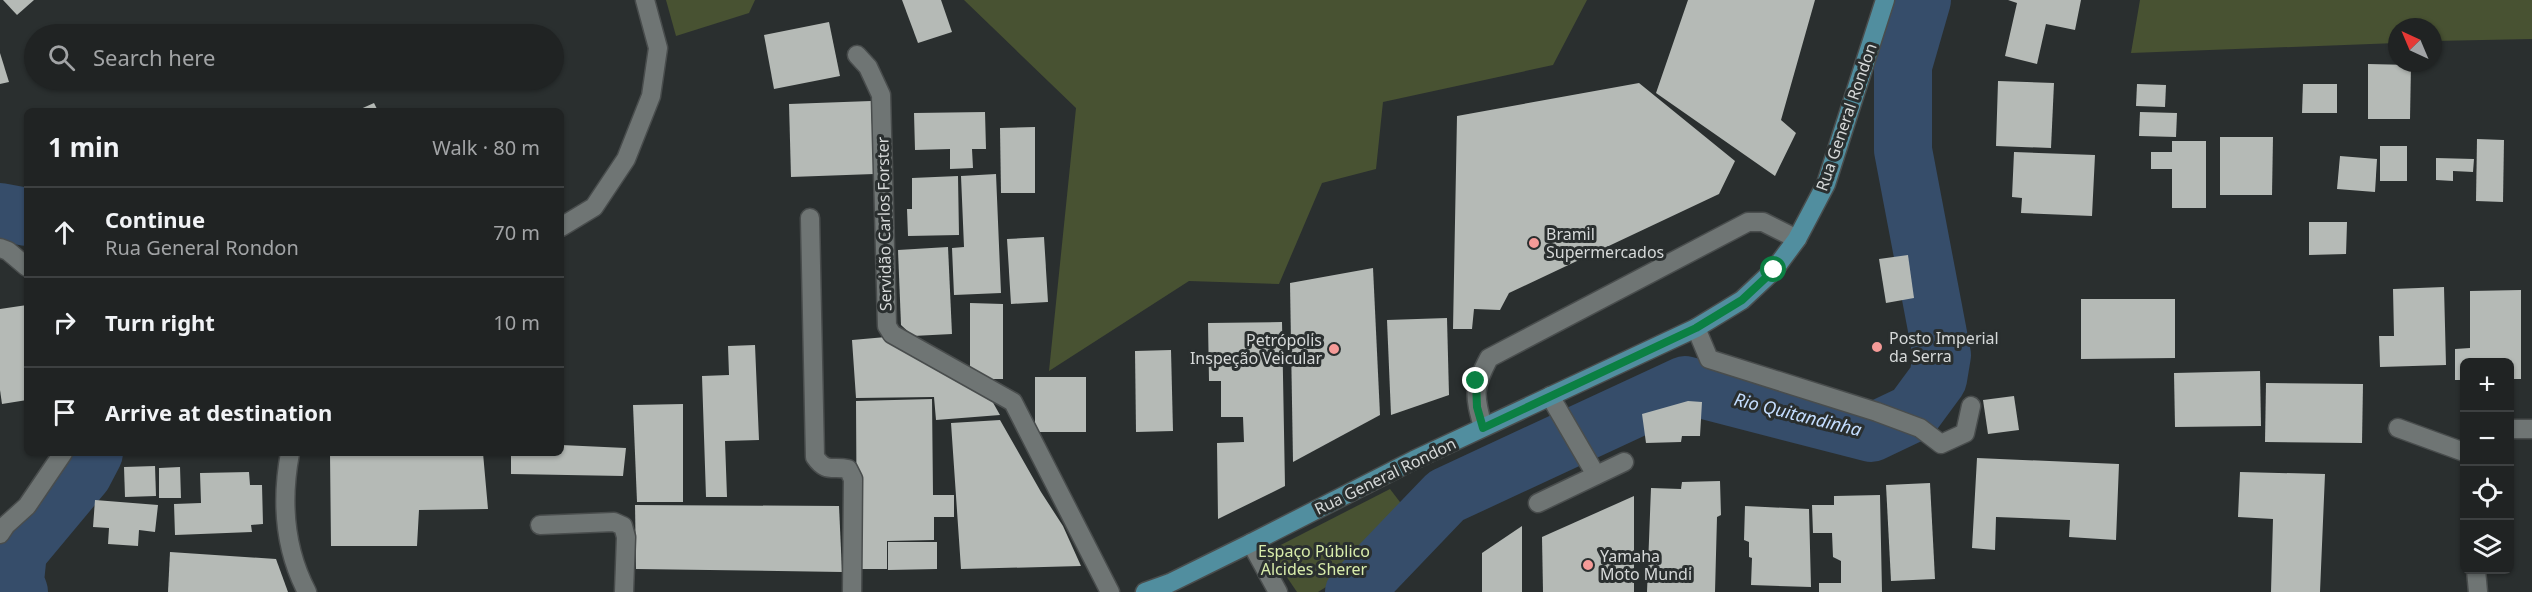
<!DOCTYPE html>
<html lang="en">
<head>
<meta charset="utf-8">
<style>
  body { margin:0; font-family:"Noto Sans",sans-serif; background:#282b2b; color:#f1f3f6 }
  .controls { position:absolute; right:18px; bottom:18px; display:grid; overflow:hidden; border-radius:9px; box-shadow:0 2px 4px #0004 }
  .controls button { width:54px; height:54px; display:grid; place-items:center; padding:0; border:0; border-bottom:2px solid #3d4041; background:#202323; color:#f1f3f6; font:30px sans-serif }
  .compass { position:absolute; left:2388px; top:18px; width:54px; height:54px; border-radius:50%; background:#202323; box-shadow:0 2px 4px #0004; rotate:316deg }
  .stop { position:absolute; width:18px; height:18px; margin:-14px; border:4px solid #0b8043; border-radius:50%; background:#fff }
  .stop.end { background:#0b8043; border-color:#fff; box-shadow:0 2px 6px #0008 }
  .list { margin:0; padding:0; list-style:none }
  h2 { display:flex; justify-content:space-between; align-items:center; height:78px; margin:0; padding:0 24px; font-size:26px }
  h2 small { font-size:20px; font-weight:400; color:#a2a4a6 }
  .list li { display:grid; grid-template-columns:39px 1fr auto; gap:18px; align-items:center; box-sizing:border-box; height:90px; padding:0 24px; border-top:2px solid #3d4041 }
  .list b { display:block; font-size:22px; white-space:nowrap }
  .list p { margin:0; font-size:20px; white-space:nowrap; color:#a2a4a6 }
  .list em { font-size:20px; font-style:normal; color:#a2a4a6 }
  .icon { flex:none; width:33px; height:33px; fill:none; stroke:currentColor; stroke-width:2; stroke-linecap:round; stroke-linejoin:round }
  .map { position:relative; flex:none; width:2532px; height:592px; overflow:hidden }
  .search { position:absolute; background:#202323; box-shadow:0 2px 4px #0004; left:24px; top:24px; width:540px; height:66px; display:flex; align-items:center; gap:15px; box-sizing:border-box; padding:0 21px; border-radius:33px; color:#a2a4a6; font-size:22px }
  .panel { position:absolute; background:#202323; box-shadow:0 2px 4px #0004; left:24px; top:108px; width:540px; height:348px; border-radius:9px }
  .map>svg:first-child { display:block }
  .green { fill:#485232 }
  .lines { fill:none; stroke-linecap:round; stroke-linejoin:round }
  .river { stroke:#364d6a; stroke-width:58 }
  .building { fill:#b5bab6 }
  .minor-casing { stroke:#494d4d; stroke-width:21 }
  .major-casing { stroke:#494d4d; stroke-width:21 }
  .minor { stroke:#6f7574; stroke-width:18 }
  .major { stroke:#518e9f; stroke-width:18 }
  .route { stroke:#0b8043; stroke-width:8 }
  .poi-dot { fill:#f59b98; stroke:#2a2f2f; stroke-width:2 }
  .labels { text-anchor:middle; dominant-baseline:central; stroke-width:6; stroke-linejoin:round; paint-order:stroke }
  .street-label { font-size:16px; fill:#d6d9d9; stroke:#2a2f2f }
  .poi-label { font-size:16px; fill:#d6d9d9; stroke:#2a2f2f; text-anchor:start }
  .park-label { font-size:16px; fill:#d8ecab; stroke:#2a2f2f }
  .water-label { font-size:18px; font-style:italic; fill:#c4ddfe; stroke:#2a2f2f }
</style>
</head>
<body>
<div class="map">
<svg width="2532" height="592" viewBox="0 0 2532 592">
  <rect width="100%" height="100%" fill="#2a2f2f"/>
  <g class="green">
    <polygon points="666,0 755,0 749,13 676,36"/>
    <polygon points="964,0 1587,0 1553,65 1383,102 1376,169 1322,183 1279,284 1189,281 1049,371 1076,108"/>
    <polygon points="2140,0 2532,0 2532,39 2433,41 2433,27 2397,27 2397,43 2131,53"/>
    <polygon points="1390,489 1403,506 1334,582 1318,592 1297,592 1269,551"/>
  </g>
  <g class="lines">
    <g class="river">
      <polyline points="0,212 27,217"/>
      <polyline points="19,592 15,581 18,552 83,474 94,453"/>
      <polyline points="1354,592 1446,496 1685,385 1871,433 1913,413 1938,379 1942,355 1903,150 1903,66 1922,0"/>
    </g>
  </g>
  <g class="building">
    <polygon points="3,0 34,0 17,15"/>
    <polygon points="902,0 941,0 952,32 918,43"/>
    <polygon points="1688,0 1815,0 1781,120 1796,133 1775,176 1656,93"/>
    <polygon points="2008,0 2081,0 2075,30 2046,24 2037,64 2005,56 2017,3"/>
    <polygon points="829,22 840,76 774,89 764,35"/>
    <polygon points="0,53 9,82 0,84"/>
    <polygon points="2368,64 2411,65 2410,119 2368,119"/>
    <polygon points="1998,81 2054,83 2051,148 1996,146"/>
    <polygon points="1639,83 1735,161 1719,194 1509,293 1500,310 1474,309 1472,329 1453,329 1457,116"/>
    <polygon points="2137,84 2166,85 2165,107 2136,106"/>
    <polygon points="2303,84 2337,84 2337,113 2302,113"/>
    <polygon points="871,101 874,174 791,177 789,104"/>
    <polygon points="374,103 378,111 356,111"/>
    <polygon points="985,112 986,149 972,149 973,168 950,169 950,149 915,150 914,113"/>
    <polygon points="2140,112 2177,113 2176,137 2139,136"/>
    <polygon points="1035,127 1035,193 1001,193 1000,128"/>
    <polygon points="2220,137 2273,137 2272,195 2220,195"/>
    <polygon points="2477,139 2504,140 2503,202 2476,201"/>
    <polygon points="2172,141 2206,141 2206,208 2172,208 2172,169 2151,169 2151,152 2172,152"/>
    <rect x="2380" y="146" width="27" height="35"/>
    <polygon points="2014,152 2095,155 2092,216 2021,213 2022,198 2012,197"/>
    <polygon points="2340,156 2377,159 2375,192 2337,189"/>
    <polygon points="2436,158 2474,159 2473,172 2453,171 2453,181 2436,180"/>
    <polygon points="996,174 1001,293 954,295 952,248 964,247 961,176"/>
    <polygon points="958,176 959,235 908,236 907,209 912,209 912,178"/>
    <polygon points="2309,222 2347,222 2346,254 2309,255"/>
    <polygon points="1044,237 1048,302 1011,304 1007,239"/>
    <polygon points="948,247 952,334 913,336 901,325 898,250"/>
    <polygon points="1908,255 1914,298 1886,303 1879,259"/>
    <polygon points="1373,268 1380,415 1293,462 1290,283"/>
    <polygon points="2444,287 2446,365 2380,367 2379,336 2394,336 2393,289"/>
    <polygon points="2521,290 2521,379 2510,379 2510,362 2464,362 2464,380 2455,380 2455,349 2470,348 2470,291"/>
    <polygon points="2081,299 2175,299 2175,358 2081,359"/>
    <polygon points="970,303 1003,304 1003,379 981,379 970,373"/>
    <polygon points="27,305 27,400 2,404 0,390 0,309"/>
    <polygon points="1447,318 1449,395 1391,415 1387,320"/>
    <polygon points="1282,322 1285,486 1218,519 1217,443 1244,442 1243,417 1221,417 1221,381 1209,381 1208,323"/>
    <polygon points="886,337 991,399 1000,415 936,420 934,397 856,398 852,340"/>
    <polygon points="755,345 759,440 725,441 727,497 706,497 702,376 729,375 728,346"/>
    <polygon points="1171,350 1173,431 1136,432 1135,351"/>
    <polygon points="2260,371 2261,426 2175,427 2174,373"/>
    <rect x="1035" y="377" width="51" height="55"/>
    <polygon points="2266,383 2363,384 2362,443 2265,442"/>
    <polygon points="2014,396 2019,430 1988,434 1983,400"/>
    <polygon points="932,399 933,495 954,495 954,517 934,517 934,540 887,541 887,569 857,569 856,401"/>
    <polygon points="1688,401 1702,402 1700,436 1682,436 1681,442 1646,443 1642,414"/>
    <polygon points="683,404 683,502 637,502 633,405"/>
    <polygon points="1000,420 1041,492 1063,526 1081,566 961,569 951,423"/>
    <polygon points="561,445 626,448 623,476 511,474 511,453 561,453"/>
    <polygon points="330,453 483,453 488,509 419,510 417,546 331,546"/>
    <polygon points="1977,458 2119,464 2116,540 2069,537 2070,520 1996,517 1995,550 1972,548"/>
    <polygon points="155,466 156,496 125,497 124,467"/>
    <polygon points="180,467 181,498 159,498 159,468"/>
    <polygon points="249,472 250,485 262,485 263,524 251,525 252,532 175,535 174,504 201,503 200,473"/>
    <polygon points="2240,472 2325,474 2320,592 2271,592 2273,519 2238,517"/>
    <polygon points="1720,481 1721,515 1717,517 1715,592 1647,592 1651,488 1681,489 1682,482"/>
    <polygon points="1930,483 1935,579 1891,581 1886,485"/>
    <polygon points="1880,495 1882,592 1819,592 1819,583 1841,583 1841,561 1833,557 1832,533 1813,533 1812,505 1834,505 1834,496"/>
    <polygon points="1634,496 1634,592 1543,592 1542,537"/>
    <polygon points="95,500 158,505 155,532 139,530 138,546 108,544 109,528 93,527"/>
    <polygon points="635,505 839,506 842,572 636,569"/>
    <polygon points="1745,506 1809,509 1811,587 1751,585 1752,558 1749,557 1749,542 1744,540"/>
    <polygon points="1522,526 1522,592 1482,592 1482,553"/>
    <polygon points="888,542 937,542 937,569 888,570"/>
    <polygon points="170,552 276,559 288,592 168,592"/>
  </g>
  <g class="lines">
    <g class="minor-casing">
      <g id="minor">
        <polyline points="857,55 868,67 881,95 887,326 892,334 1013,402 1110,592"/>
        <path d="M810,218l5,239c11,16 17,9 33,12l5,10 -1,113"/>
        <polyline points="561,227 594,207 626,159 651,96 658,48 645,0"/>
        <polyline points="0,248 8,251 27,267"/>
        <polyline points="1696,328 1709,359 1877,412 1920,428 1941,444 1965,433 1971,406"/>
        <polyline points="1550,396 1596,475"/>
        <path d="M1483,427c-9,-32 -10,-39 6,-69l259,-136h15l34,17"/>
        <polyline points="2398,428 2464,452"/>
        <polyline points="2510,429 2532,429"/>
        <path d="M290,453c-9,48 -6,95 17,139"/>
        <polyline points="1538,503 1624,462"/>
        <polyline points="540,525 614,522 623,526 626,537 624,592"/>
        <polyline points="0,534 6,525 27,506 63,453"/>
        <polyline points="1251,543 1278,592"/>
        <polyline points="2476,570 2478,592"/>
      </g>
    </g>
    <g class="major-casing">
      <polyline id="major" points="1145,592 1170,583 1251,543 1414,460 1696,328 1742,300 1774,270 1797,239 1826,184 1885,0"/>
    </g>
    <use href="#minor" class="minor"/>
    <use href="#major" class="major"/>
  </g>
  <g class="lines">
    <polyline class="route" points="1476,381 1477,407 1483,428 1696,328 1742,300 1774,270"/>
  </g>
  <g class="poi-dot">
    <circle cx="1534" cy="243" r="6"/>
    <circle cx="1877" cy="347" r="6"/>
    <circle cx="1334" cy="349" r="6"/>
    <circle cx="1588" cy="565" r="6"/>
  </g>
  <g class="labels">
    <g class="street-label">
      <text transform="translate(1846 117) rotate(-71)">Rua General Rondon</text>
      <text transform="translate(884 224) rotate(-91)">Servidão Carlos Forster</text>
      <text transform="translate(1385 476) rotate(-26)">Rua General Rondon</text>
    </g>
    <g class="poi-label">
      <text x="1546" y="234">Bramil<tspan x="1546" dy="18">Supermercados</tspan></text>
      <text x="1889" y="338">Posto Imperial<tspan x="1889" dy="18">da Serra</tspan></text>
      <text x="1322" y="340" text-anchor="end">Petrópolis<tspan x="1322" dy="18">Inspeção Veicular</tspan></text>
      <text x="1600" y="556">Yamaha<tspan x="1600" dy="18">Moto Mundi</tspan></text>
    </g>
    <g class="park-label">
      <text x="1314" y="551">Espaço Público<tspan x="1314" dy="18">Alcides Sherer</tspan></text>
    </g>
    <g class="water-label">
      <text transform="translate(1798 414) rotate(14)">Rio Quitandinha</text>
    </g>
  </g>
</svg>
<div class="controls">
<button>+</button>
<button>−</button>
<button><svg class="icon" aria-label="locate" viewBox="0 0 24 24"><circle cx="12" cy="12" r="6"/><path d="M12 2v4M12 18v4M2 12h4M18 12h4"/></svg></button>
<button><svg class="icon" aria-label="layers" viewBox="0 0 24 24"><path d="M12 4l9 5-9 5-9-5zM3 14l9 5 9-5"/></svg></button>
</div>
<svg class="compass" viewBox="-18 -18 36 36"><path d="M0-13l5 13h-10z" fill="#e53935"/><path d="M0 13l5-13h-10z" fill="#a2a4a6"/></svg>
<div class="stop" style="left:1774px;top:270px"></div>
<div class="stop end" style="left:1476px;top:381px"></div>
<div class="search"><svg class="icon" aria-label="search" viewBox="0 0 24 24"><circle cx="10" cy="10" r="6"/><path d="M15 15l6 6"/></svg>Search here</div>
<section class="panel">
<h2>1 min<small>Walk · 80 m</small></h2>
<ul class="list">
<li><svg class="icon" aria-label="ahead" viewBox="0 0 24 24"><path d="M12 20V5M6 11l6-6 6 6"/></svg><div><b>Continue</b><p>Rua General Rondon</p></div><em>70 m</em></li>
<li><svg class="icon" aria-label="right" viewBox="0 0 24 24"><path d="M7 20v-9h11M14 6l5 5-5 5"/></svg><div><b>Turn right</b></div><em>10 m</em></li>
<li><svg class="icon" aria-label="arrive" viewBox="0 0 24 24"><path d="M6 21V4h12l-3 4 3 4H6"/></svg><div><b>Arrive at destination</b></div></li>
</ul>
</section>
</div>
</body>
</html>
